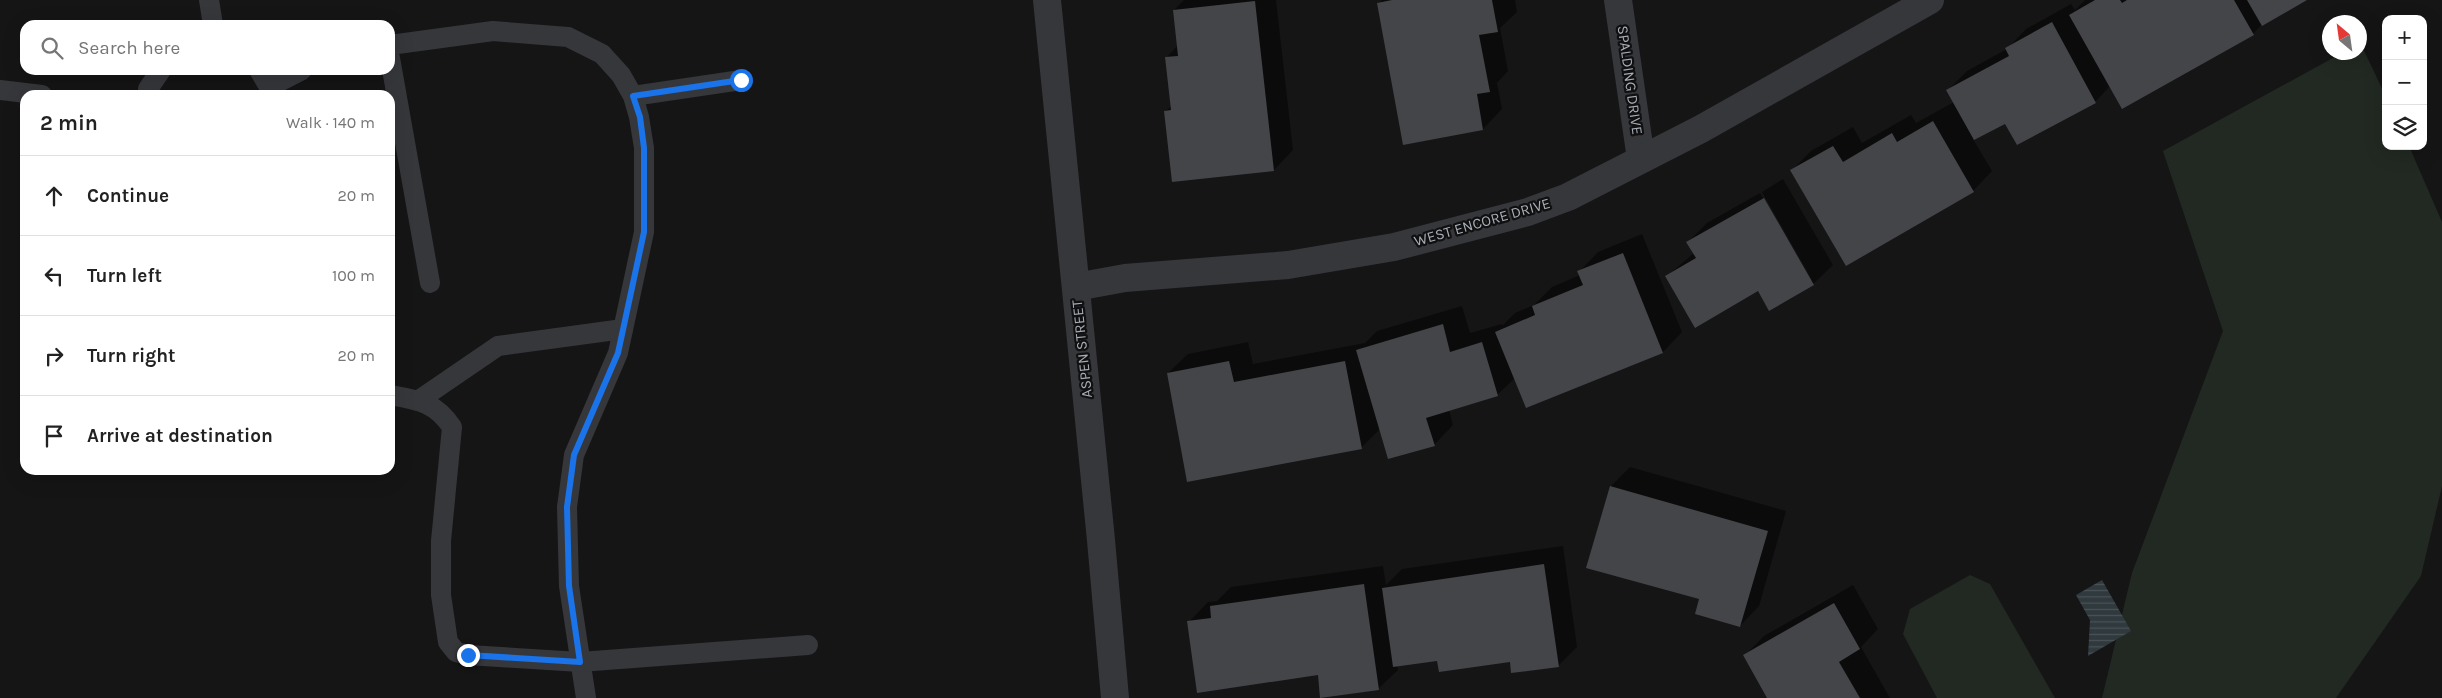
<!DOCTYPE html>
<html lang="en">
<head>
<meta charset="utf-8">
<style>
  body { margin:0; font-family:Karla,sans-serif; background:#f2f2f2; color:#222 }
  .controls { position:absolute; right:15px; top:15px; display:grid; overflow:hidden; border-radius:10px; box-shadow:0 5px 20px #0002 }
  .controls button { width:45px; height:45px; display:grid; place-items:center; padding:0; border:0; border-bottom:1px solid #e0e0e0; background:#fff; color:#222; font:25px sans-serif }
  .compass { position:absolute; left:2322px; top:15px; width:45px; height:45px; border-radius:50%; background:#fff; box-shadow:0 5px 20px #0002; rotate:331deg }
  .stop { position:absolute; width:15px; height:15px; margin:-11px; border:4px solid #1a73e8; border-radius:50%; background:#fff }
  .stop.end { background:#1a73e8; border-color:#fff; box-shadow:0 1px 5px #0008 }
  .list { margin:0; padding:0; list-style:none }
  h2 { display:flex; justify-content:space-between; align-items:center; height:65px; margin:0; padding:0 20px; font-size:21px }
  h2 small { font-size:16px; font-weight:400; color:#767676 }
  .list li { display:grid; grid-template-columns:32px 1fr auto; gap:15px; align-items:center; box-sizing:border-box; height:80px; padding:0 20px; border-top:1px solid #e0e0e0 }
  .list b { display:block; font-size:19px; white-space:nowrap }
  .list em { font-size:16px; font-style:normal; color:#767676 }
  .icon { flex:none; width:28px; height:28px; fill:none; stroke:currentColor; stroke-width:2; stroke-linecap:round; stroke-linejoin:round }
  .map { position:relative; flex:none; width:2442px; height:698px; overflow:hidden }
  .search { position:absolute; background:#fff; box-shadow:0 5px 20px #0002; left:20px; top:20px; width:375px; height:55px; display:flex; align-items:center; gap:12px; box-sizing:border-box; padding:0 18px; border-radius:15px; color:#767676; font-size:19px }
  .panel { position:absolute; background:#fff; box-shadow:0 5px 20px #0002; left:20px; top:90px; width:375px; height:385px; border-radius:15px }
  .map>svg:first-child { display:block }
  .green { fill:#212922 }
  .water { fill:url(#water-rules) }
  .shadow { fill:#0007 }
  .building { fill:#444549 }
  .lines { fill:none; stroke-linecap:round; stroke-linejoin:round }
  .service { stroke:#36373b; stroke-width:20 }
  .minor { stroke:#36373b; stroke-width:28 }
  .route { stroke:#1a73e8; stroke-width:6 }
  .labels { text-anchor:middle; dominant-baseline:central; stroke-width:4.5; stroke-linejoin:round; paint-order:stroke }
  .street-label { font-size:15px; fill:#a8adb6; stroke:#101011 }
</style>
</head>
<body>
<div class="map">
<svg width="2442" height="698" viewBox="0 0 2442 698">
  <defs>
    <pattern id="water-rules" width="6" height="5" patternUnits="userSpaceOnUse" patternTransform="scale(1.25)"><rect width="6" height="5" fill="#2f393e"/><path d="M0 2.5h6" fill="none" stroke="#4a5358"/></pattern>
  </defs>
  <rect width="100%" height="100%" fill="#151516"/>
  <g class="green">
    <polygon points="2360,42 2386,97 2386,146 2409,146 2442,222 2442,486 2421,576 2336,698 2102,698 2132,573 2223,331 2163,151 2342,53 2360,52"/>
    <polygon points="1970,575 1990,584 2055,698 1937,698 1903,634 1910,609"/>
  </g>
  <polygon class="water" points="2102,580 2131,631 2088,656 2090,620 2076,595"/>
  <g class="shadow">
    <polygon points="1184,0 1276,0 1293,150 1274,170 1165,112 1172,105 1167,57 1178,45 1174,10"/>
    <polygon points="1382,0 1515,0 1517,12 1500,28 1508,71 1497,83 1502,109 1483,129 1404,144 1379,3"/>
    <polygon points="2085,0 2304,0 2263,23 2253,34 2110,86 2095,102 2005,122 1973,139 1992,171 1973,191 1792,170 1811,151 1853,127 1862,143 1911,115 1916,123 1954,102 1948,90 1967,71 2007,49 2026,29 2071,4 2075,10"/>
    <polygon points="1783,179 1833,265 1813,284 1758,290 1667,276 1694,253 1688,242 1707,223 1760,193 1810,280 1812,280 1762,192"/>
    <polygon points="1642,234 1682,332 1663,352 1527,407 1515,378 1497,395 1449,410 1453,425 1434,445 1381,428 1361,448 1168,373 1188,354 1248,342 1253,364 1365,343 1377,331 1462,306 1470,333 1502,324 1502,326 1515,313 1534,305 1552,287 1580,275 1579,272 1598,252"/>
    <polygon points="1630,467 1786,511 1759,606 1740,626 1700,599 1611,486"/>
    <polygon points="1563,546 1577,647 1558,666 1511,661 1438,660 1397,665 1398,670 1378,689 1319,674 1189,622 1208,602 1217,601 1231,587 1383,566 1386,585 1402,569"/>
    <polygon points="1853,585 1878,629 1861,647 1890,698 1769,698 1744,656 1764,636"/>
  </g>
  <g class="building">
    <polygon points="1392,0 1492,0 1498,32 1479,35 1490,92 1477,94 1483,130 1403,145 1377,3"/>
    <polygon points="2095,0 2120,0 2122,3 2127,0 2234,0 2254,35 2122,109 2069,15"/>
    <polygon points="2247,0 2307,0 2262,26"/>
    <polygon points="1255,1 1274,171 1172,182 1164,111 1171,110 1165,57 1178,56 1173,10"/>
    <polygon points="2052,22 2096,103 2017,145 2005,124 1974,140 1946,90 2009,56 2005,48"/>
    <polygon points="1933,121 1974,192 1846,266 1790,170 1833,146 1843,162 1892,133 1897,142"/>
    <polygon points="1764,198 1814,285 1769,311 1758,291 1695,328 1665,276 1696,258 1686,242"/>
    <polygon points="1623,253 1663,353 1526,408 1495,332 1535,315 1532,306 1583,285 1577,271"/>
    <polygon points="1443,324 1450,352 1482,342 1498,396 1426,418 1435,446 1388,459 1356,350"/>
    <polygon points="1229,361 1234,382 1345,361 1362,449 1187,482 1167,373"/>
    <polygon points="1610,486 1768,531 1740,627 1695,614 1699,599 1586,568"/>
    <polygon points="1544,564 1559,667 1511,673 1510,662 1439,672 1437,661 1393,667 1382,588"/>
    <polygon points="1364,584 1379,690 1320,698 1318,675 1197,693 1187,621 1211,618 1210,606"/>
    <polygon points="1834,603 1860,649 1839,662 1860,698 1767,698 1743,655"/>
  </g>
  <g class="lines">
    <g class="service">
      <polyline points="209,0 213,25"/>
      <polyline points="390,45 493,31 568,37 602,54 621,75 633,96 639,117 644,148 644,232 618,353 574,455 567,507 569,586 586,698"/>
      <polyline points="390,58 430,283"/>
      <polyline points="259,70 269,87 269,95"/>
      <polyline points="269,87 302,70"/>
      <polyline points="0,90 42,95"/>
      <polyline points="148,95 148,89 161,70"/>
      <polyline points="633,96 741,80"/>
      <path d="M390,395c28,5 45,7 62,32l-11,114v54l7,47 8,10 12,3 112,7 228,-17"/>
      <polyline points="419,400 498,346 623,329"/>
    </g>
    <g class="minor">
      <polyline points="1047,0 1101,540 1115,698"/>
      <polyline points="1618,0 1641,159"/>
      <polyline points="1076,287 1125,278 1288,265 1394,247 1528,212 1568,197 1701,129 1930,0"/>
    </g>
  </g>
  <g class="lines">
    <polyline class="route" points="468,655 580,662 569,586 567,507 574,455 618,353 644,232 644,148 640,117 633,96 741,80"/>
  </g>
  <g class="labels">
    <g class="street-label">
      <text transform="translate(1630 80) rotate(82)">SPALDING DRIVE</text>
      <text transform="translate(1482 222) rotate(-16)">WEST ENCORE DRIVE</text>
      <text transform="translate(1082 349) rotate(-96)">ASPEN STREET</text>
    </g>
  </g>
</svg>
<div class="controls">
<button>+</button>
<button>−</button>
<button><svg class="icon" aria-label="layers" viewBox="0 0 24 24"><path d="M12 4l9 5-9 5-9-5zM3 14l9 5 9-5"/></svg></button>
</div>
<svg class="compass" viewBox="-18 -18 36 36"><path d="M0-13l5 13h-10z" fill="#e53935"/><path d="M0 13l5-13h-10z" fill="#767676"/></svg>
<div class="stop" style="left:741px;top:80px"></div>
<div class="stop end" style="left:468px;top:655px"></div>
<div class="search"><svg class="icon" aria-label="search" viewBox="0 0 24 24"><circle cx="10" cy="10" r="6"/><path d="M15 15l6 6"/></svg>Search here</div>
<section class="panel">
<h2>2 min<small>Walk · 140 m</small></h2>
<ul class="list">
<li><svg class="icon" aria-label="ahead" viewBox="0 0 24 24"><path d="M12 20V5M6 11l6-6 6 6"/></svg><div><b>Continue</b></div><em>20 m</em></li>
<li><svg class="icon" aria-label="left" viewBox="0 0 24 24"><path d="M17 20v-9H6M10 6l-5 5 5 5"/></svg><div><b>Turn left</b></div><em>100 m</em></li>
<li><svg class="icon" aria-label="right" viewBox="0 0 24 24"><path d="M7 20v-9h11M14 6l5 5-5 5"/></svg><div><b>Turn right</b></div><em>20 m</em></li>
<li><svg class="icon" aria-label="arrive" viewBox="0 0 24 24"><path d="M6 21V4h12l-3 4 3 4H6"/></svg><div><b>Arrive at destination</b></div></li>
</ul>
</section>
</div>
</body>
</html>
